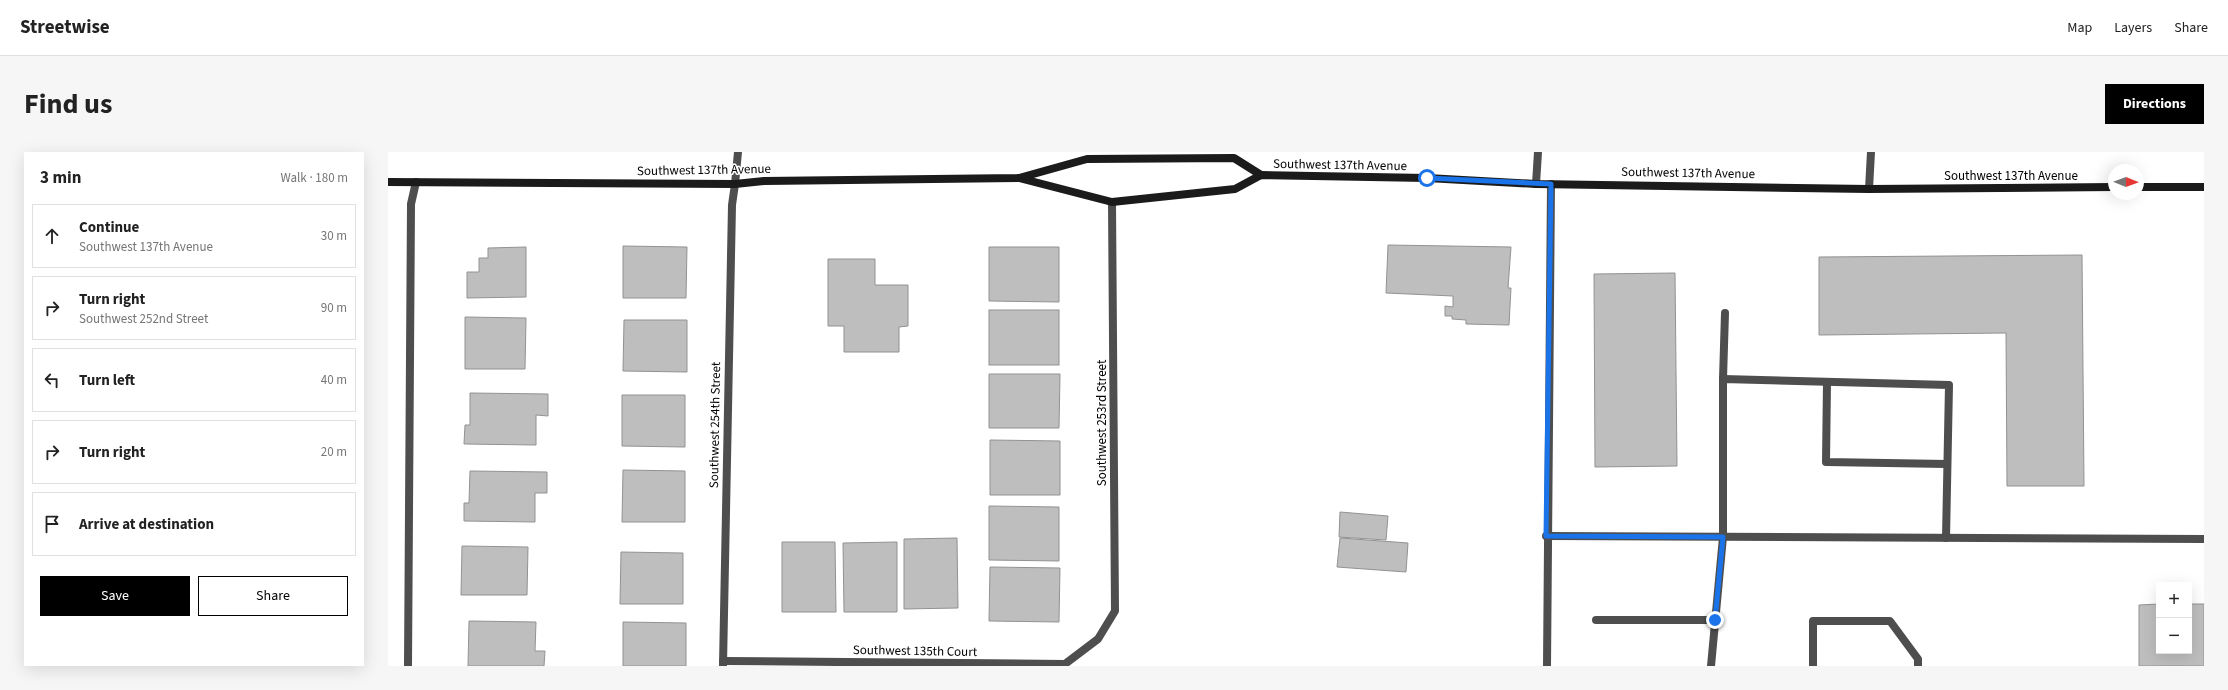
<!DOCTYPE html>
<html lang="en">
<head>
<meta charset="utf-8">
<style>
  body { margin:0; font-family:"Source Sans 3",sans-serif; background:#f6f6f6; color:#222 }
  .controls { position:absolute; right:12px; bottom:12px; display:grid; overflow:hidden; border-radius:0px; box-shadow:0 4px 16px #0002 }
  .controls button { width:36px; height:36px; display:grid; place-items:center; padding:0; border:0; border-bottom:1px solid #e0e0e0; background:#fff; color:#222; font:20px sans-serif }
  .compass { position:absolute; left:1720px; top:12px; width:36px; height:36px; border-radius:50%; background:#fff; box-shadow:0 4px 16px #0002; rotate:91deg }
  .stop { position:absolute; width:12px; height:12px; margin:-9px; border:3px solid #1a73e8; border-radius:50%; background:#fff }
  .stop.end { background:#1a73e8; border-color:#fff; box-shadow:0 1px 4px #0008 }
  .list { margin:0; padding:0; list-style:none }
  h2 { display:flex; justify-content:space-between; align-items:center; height:52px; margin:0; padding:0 16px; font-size:17px }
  h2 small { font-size:13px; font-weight:400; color:#767676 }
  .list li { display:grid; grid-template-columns:26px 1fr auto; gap:12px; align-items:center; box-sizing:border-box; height:64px; margin:0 8px 8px; padding:0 8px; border:1px solid #e0e0e0; border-radius:0px }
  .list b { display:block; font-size:15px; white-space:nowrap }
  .list p { margin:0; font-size:13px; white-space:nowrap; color:#767676 }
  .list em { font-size:13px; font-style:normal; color:#767676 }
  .actions { display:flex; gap:8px; padding:12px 16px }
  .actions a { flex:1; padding:9px 0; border:1px solid #000; border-radius:0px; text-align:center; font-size:14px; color:#000 }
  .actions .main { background:#000; color:#fff }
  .icon { flex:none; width:22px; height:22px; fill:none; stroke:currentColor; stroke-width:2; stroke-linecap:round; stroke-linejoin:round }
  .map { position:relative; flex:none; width:1816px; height:514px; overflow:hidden; border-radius:0px }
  header { display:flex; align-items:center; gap:24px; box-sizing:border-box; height:56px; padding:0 20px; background:#fff; border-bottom:1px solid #e0e0e0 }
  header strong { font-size:19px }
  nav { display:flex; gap:22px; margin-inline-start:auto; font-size:14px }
  .intro { display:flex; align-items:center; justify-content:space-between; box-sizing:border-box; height:96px; padding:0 24px }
  h1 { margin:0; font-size:28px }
  .button { padding:10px 18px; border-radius:0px; background:#000; color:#fff; font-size:14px; font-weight:700 }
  main { display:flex; gap:24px; padding:0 24px }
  aside { flex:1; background:#fff; border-radius:0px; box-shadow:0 4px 16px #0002 }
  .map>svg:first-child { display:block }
  .building { fill:#bebebe; stroke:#929292 }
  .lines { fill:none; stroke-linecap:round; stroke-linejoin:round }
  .service { stroke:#4e4e4e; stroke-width:8 }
  .minor { stroke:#4e4e4e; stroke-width:8 }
  .tertiary { stroke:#4e4e4e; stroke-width:8 }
  .secondary { stroke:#1b1b1b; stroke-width:8 }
  .route { stroke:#1a73e8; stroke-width:5 }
  .labels { text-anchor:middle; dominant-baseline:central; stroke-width:3; stroke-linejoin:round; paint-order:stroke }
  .street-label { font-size:13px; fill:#000; stroke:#fff }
</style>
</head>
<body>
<header>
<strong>Streetwise</strong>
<nav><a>Map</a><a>Layers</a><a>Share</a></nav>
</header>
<div class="intro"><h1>Find us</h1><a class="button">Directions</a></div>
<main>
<aside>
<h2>3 min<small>Walk · 180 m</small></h2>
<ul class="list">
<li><svg class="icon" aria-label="ahead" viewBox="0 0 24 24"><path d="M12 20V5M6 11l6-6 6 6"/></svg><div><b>Continue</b><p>Southwest 137th Avenue</p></div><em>30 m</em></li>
<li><svg class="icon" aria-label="right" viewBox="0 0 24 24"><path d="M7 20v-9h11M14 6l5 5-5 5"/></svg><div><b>Turn right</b><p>Southwest 252nd Street</p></div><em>90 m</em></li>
<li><svg class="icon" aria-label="left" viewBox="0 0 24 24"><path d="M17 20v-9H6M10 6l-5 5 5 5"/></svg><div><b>Turn left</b></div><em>40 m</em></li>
<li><svg class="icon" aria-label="right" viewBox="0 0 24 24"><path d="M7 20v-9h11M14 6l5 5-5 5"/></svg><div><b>Turn right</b></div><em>20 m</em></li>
<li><svg class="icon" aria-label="arrive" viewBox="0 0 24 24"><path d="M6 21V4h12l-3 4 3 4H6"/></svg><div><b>Arrive at destination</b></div></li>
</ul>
<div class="actions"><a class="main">Save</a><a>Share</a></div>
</aside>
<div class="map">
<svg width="1816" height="514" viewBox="0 0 1816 514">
  <rect width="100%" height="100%" fill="#fff"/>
  <g class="building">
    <polygon points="1000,93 1123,95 1120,136 1123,136 1121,173 1078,172 1078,168 1064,167 1064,164 1057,164 1057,154 1065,155 1065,144 998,141"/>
    <polygon points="235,94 299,95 298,146 235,146"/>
    <polygon points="138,95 138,145 79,146 79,120 91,120 91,106 100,106 100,96"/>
    <polygon points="601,95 671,95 671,150 601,149"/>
    <polygon points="1694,103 1696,334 1619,334 1618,181 1431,183 1431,105"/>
    <polygon points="440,107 487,107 487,133 520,133 520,174 511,175 511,200 456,200 456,174 440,174"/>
    <polygon points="1287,121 1289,314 1207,315 1206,122"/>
    <rect x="601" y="158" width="70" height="55"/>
    <polygon points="77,165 138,166 137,217 77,217"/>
    <polygon points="236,168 299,168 299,220 235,219"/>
    <polygon points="601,222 672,222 671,276 601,276"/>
    <polygon points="82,241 160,242 160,264 148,263 148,293 76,292 77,273 82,273"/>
    <polygon points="234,243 297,243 297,295 234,294"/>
    <polygon points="602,288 672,289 672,343 602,343"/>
    <polygon points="235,318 297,319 297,370 234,370"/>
    <polygon points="82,319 159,320 159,341 147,341 147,370 76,369 76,351 81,351"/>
    <polygon points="601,354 671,355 671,409 601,408"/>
    <polygon points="952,360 1000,364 998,388 951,385"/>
    <polygon points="569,386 570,456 516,457 516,387"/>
    <polygon points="952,386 1020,391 1018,420 949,415"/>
    <polygon points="394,390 447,390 448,460 394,460"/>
    <polygon points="509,390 509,460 456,460 455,391"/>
    <polygon points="74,394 140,395 139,443 73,443"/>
    <polygon points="233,400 295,401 295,452 232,452"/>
    <polygon points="602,415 672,416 671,470 601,469"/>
    <polygon points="1771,452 1771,499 1801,499 1801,452 1816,452 1816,514 1751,514 1751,453"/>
    <polygon points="81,469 148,470 147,499 157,499 156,514 80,514"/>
    <polygon points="235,470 298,471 298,514 235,514"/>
  </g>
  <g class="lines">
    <g class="service">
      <polyline points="347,32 350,0"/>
      <polyline points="1481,37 1483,0"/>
      <polyline points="1335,227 1337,161"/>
      <polyline points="1439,230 1438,310 1559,312"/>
      <polyline points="1158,384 1816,387"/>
      <polyline points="1208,468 1327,468"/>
      <polyline points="1323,514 1335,385 1335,227 1561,233 1558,386"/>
      <polyline points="1425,514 1425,469 1502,469 1530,507 1530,514"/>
    </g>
    <g class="minor">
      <polyline points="335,509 677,512 710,487 727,459 724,50"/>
      <polyline points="335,513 344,53 347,32"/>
      <polyline points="20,514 23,52 28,30"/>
      <polyline points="1159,514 1163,32"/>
    </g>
    <polyline class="tertiary" points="1148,32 1150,0"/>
    <g class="secondary">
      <polyline points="631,26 724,50 847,37 873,23 1039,26 1148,32 1481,37 1726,35"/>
      <polyline points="0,30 347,32 376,29 631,26 699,7 846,6 873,23"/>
      <polyline points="1750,35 1816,35"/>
    </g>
  </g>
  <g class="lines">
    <polyline class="route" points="1039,26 1163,32 1158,384 1335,385 1327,468"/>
  </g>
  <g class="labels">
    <g class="street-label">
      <text transform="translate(952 13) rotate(1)">Southwest 137th Avenue</text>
      <text transform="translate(316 18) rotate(-1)">Southwest 137th Avenue</text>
      <text transform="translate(1300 21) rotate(1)">Southwest 137th Avenue</text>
      <text x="1623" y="24">Southwest 137th Avenue</text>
      <text transform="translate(714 271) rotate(-90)">Southwest 253rd Street</text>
      <text transform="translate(327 273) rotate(-89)">Southwest 254th Street</text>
      <text transform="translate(527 499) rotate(1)">Southwest 135th Court</text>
    </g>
  </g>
</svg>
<div class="controls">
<button>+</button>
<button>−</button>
</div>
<svg class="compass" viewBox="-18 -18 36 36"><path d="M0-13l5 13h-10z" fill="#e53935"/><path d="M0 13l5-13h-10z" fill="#767676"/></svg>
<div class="stop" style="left:1039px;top:26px"></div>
<div class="stop end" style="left:1327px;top:468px"></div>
</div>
</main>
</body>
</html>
